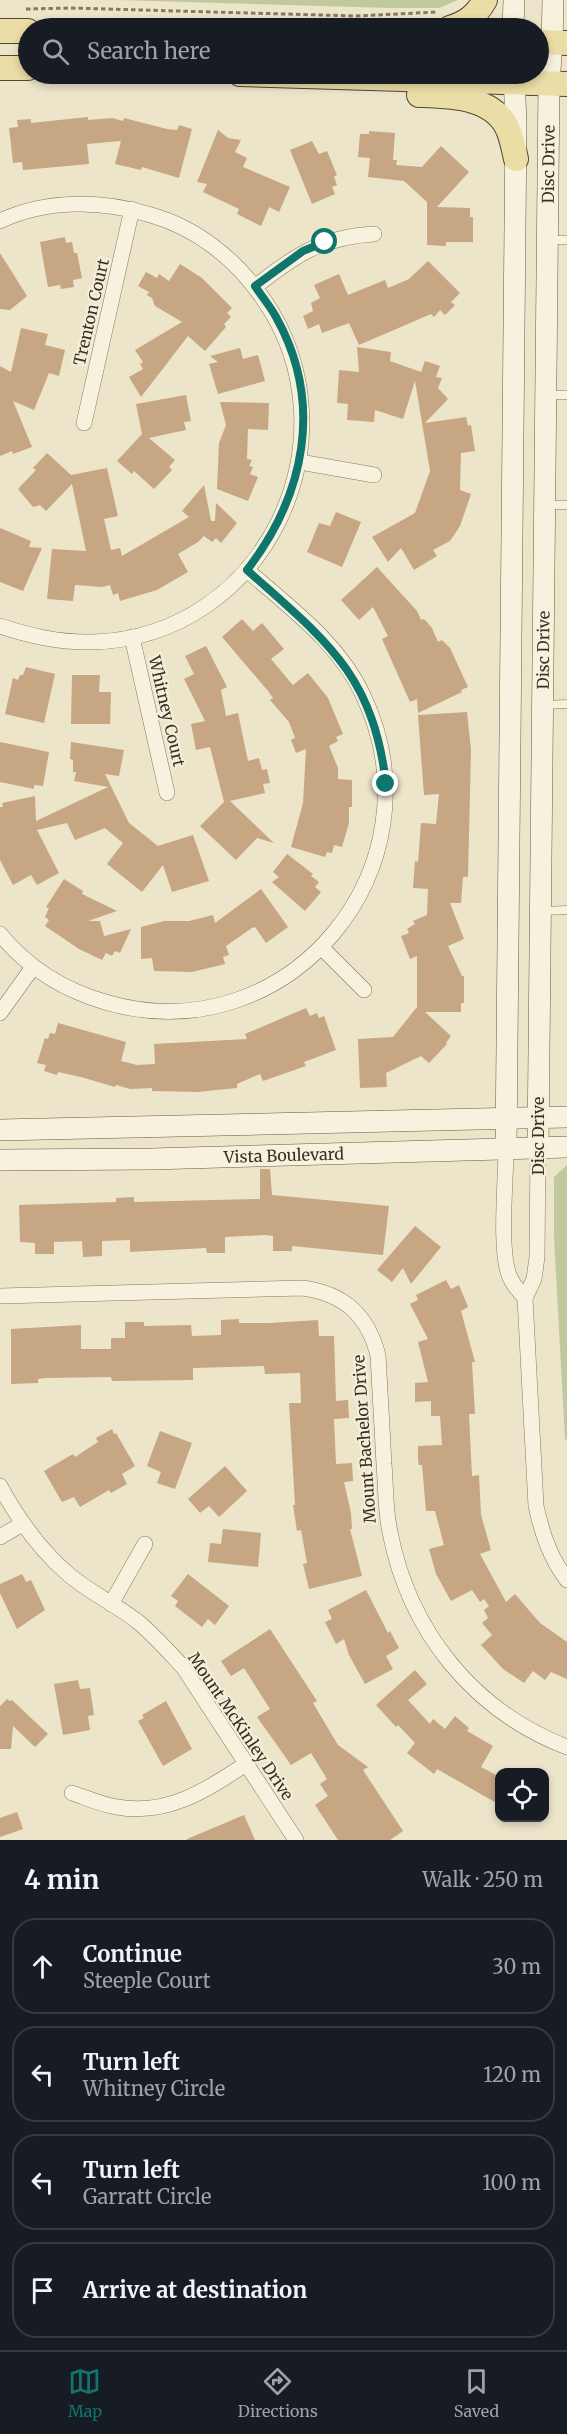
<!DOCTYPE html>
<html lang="en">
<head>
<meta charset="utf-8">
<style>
  body { margin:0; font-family:Merriweather,serif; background:#242831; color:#f1f3f6 }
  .controls { position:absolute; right:18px; bottom:18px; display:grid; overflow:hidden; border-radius:12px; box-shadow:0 3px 9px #0003 }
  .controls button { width:54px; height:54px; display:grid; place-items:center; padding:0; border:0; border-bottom:2px solid #363941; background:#171b24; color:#f1f3f6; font:30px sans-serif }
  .stop { position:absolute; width:18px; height:18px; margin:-14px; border:4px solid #0f766e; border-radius:50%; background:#fff }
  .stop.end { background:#0f766e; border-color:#fff; box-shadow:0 2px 6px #0008 }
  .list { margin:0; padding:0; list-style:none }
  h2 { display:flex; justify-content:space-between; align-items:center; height:78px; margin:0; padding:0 24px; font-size:26px }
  h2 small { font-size:20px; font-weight:400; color:#9ea1a6 }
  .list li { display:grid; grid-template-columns:39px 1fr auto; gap:18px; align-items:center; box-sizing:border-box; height:96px; margin:0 12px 12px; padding:0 12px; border:2px solid #363941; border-radius:24px }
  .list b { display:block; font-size:22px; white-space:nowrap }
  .list p { margin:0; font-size:20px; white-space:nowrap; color:#9ea1a6 }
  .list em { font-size:20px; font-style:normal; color:#9ea1a6 }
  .icon { flex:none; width:33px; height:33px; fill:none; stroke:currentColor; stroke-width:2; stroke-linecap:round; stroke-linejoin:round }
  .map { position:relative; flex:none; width:567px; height:1840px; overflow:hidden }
  .search { position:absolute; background:#171b24; box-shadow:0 3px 9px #0003; left:18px; right:18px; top:18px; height:66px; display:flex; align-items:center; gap:15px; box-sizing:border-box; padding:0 21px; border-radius:33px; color:#9ea1a6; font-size:22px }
  .sheet { height:510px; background:#171b24 }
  nav { display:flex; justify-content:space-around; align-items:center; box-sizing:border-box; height:84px; border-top:2px solid #363941; background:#171b24; font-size:16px; color:#9ea1a6 }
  nav a { display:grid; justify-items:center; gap:3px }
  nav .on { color:#0f766e }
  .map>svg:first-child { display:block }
  .green { fill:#c0c99e }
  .building { fill:#c6a683 }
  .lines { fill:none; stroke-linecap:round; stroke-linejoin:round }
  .service-casing { stroke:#877960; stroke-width:9 }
  .minor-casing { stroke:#877960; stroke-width:16 }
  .secondary-casing { stroke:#695a42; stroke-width:22 }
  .primary-casing { stroke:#554733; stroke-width:26 }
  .path { stroke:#877960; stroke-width:3; stroke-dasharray:4.5 3; stroke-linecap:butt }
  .service { stroke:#f7f2dd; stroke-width:8 }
  .minor { stroke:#f7f2dd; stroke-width:15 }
  .secondary { stroke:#f7f2dd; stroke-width:21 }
  .primary { stroke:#ebdda6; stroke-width:24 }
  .route { stroke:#0f766e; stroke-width:8 }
  .labels { text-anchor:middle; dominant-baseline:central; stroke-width:4.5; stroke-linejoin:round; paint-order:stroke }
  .street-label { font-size:16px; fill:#392f22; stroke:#f3efd9 }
</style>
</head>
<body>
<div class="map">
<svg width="567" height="1840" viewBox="0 0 567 1840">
  <rect width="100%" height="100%" fill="#ece5ca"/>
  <g class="green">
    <polygon points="116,0 458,0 439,8 389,8"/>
    <polygon points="567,1165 567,1440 565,1439 554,1237 554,1177"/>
  </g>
  <g class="building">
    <polygon points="88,117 88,120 112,118 123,121 124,118 167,129 177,130 179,125 192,129 179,178 142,167 141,170 115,164 121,141 87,144 89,164 23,170 22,162 13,163 9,128 18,127 17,120 31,119 31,123"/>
    <polygon points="218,130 228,138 241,140 235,152 247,158 243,167 290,187 279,212 269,207 261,226 237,214 239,209 203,192 207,184 197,182"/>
    <polygon points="369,131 395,133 393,160 397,160 396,165 422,167 441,146 469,172 437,207 470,208 470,217 473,217 473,242 446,242 446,246 427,245 427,202 404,181 368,177 370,158 358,157 360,134 369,134"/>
    <polygon points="312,141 319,154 327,151 337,175 334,177 337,185 332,187 335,194 312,204 290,150"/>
    <polygon points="65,237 66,243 72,242 74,253 77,253 82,278 73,280 74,287 61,289 60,285 48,287 40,242"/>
    <polygon points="0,253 27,296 10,310 0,309"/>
    <polygon points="428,261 460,293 451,302 455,305 445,315 440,310 434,317 431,314 359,345 349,323 322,333 319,324 308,329 303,316 313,311 311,303 320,298 314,285 339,274 348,295 385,280 388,288 409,279"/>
    <polygon points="180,264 202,278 232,308 227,313 231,317 224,324 226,327 205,351 188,336 141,397 129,377 143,369 140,364 143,362 135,350 182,322 155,306 152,298 147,295 149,292 138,286 146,272 157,278 159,274 169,281"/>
    <polygon points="21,328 48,334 45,345 65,350 59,376 49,373 34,410 13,401 32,447 13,454 12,451 0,456 0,366 11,372"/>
    <polygon points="357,347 391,352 390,361 421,372 425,361 440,366 436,377 442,378 438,388 448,399 425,423 466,417 468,426 471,425 475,451 461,453 460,490 471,494 460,526 450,541 433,550 437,556 414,570 401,548 388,562 372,537 415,513 430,471 415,381 403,419 375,410 374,422 347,420 348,404 337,403 339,370 359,372"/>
    <polygon points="240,348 243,359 258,355 265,381 218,394 209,364 218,362 210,356"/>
    <polygon points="186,395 191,421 184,422 186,430 149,438 175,460 169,467 172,470 154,489 134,471 132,474 117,461 142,434 136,404"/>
    <polygon points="220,402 269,403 268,430 248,429 247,459 252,460 249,466 253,467 250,474 258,477 248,501 217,489 219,443 226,425"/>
    <polygon points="47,453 71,475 107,468 118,516 104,519 111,550 120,548 122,556 189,517 182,511 204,485 211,521 215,521 216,503 237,523 221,543 216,538 212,542 204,536 198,542 178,554 188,572 157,590 120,601 118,593 113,595 110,585 102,587 75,585 73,601 47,599 52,549 86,551 72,484 46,511 40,505 33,507 18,489 36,470 33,468"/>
    <polygon points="336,512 361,522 342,567 307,552 319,523 330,526"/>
    <polygon points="0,528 31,541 29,547 42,548 23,591 0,582"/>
    <polygon points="377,567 417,611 421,620 424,619 432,628 438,642 442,640 450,648 468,687 461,690 462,692 418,713 417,699 410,702 382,639 388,636 373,607 359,620 341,600"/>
    <polygon points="242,619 253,631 262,623 284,649 271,659 291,683 293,685 308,673 328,698 343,734 336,737 338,741 329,746 338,768 338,779 352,780 352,807 349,807 349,823 342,847 334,845 332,853 327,852 325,857 291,847 303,803 306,749 296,753 291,740 295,738 289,722 270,700 273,698 268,691 222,637"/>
    <polygon points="206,646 227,687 221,690 226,716 238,713 248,761 259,758 262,770 267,769 270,783 263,784 265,793 230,801 274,843 257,838 236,860 200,826 224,802 210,747 196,750 191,724 205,721 184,679 194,674 185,656"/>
    <polygon points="26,667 55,674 44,723 5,714 13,678 18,680 20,675 23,675"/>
    <polygon points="72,675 100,675 99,692 111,692 110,724 71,724"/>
    <polygon points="467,712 471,750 468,877 463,877 461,903 450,903 464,939 448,946 462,976 464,976 464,1003 461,1003 461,1012 425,1012 451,1036 446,1043 447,1044 429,1063 421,1056 386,1073 387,1087 360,1088 358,1039 393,1037 417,1007 417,956 410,959 401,936 409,933 407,929 415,924 413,921 427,915 428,889 413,888 415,861 418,862 421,823 436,824 439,794 424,795 418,715"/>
    <polygon points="0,742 49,752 43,786 34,785 34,789 0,782"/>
    <polygon points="71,742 124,750 119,776 105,774 129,823 158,846 193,835 209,881 172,892 163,865 142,892 107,864 123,843 105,828 75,840 67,823 37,830 59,873 37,885 31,875 13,885 0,860 0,807 3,807 2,803 35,796 36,821 108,787 74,781 76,772 73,772 73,760 70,759"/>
    <polygon points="287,854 313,874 311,876 319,882 315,887 321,892 305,911 272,882 279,877 273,872"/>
    <polygon points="64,879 83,891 82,894 117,911 88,921 100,921 104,936 131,929 120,953 115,951 112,956 106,953 102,960 79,949 45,926 49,920 45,917 49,908 46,907"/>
    <polygon points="261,889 288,927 266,943 255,927 252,928 226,946 229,955 223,957 225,964 192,972 154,971 152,958 141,959 141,927 164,921 189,921 213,915 215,923"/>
    <polygon points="306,1008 310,1016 317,1013 319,1018 324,1016 336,1050 304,1062 306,1066 263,1081 260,1074 237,1084 237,1088 197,1092 152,1091 152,1088 130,1089 116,1085 115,1087 81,1077 58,1072 57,1075 44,1071 46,1065 37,1063 45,1038 48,1039 50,1033 55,1034 58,1023 126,1042 121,1061 137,1065 155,1064 154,1044 247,1039 245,1034"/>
    <polygon points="260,1169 270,1169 272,1195 389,1206 383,1255 292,1246 292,1251 273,1251 273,1236 265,1235 225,1237 225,1253 207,1253 206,1248 130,1252 130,1240 102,1241 102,1256 83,1257 82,1241 54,1242 54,1254 35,1254 35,1243 20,1242 19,1205 116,1202 116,1198 134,1197 134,1202 260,1199"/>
    <polygon points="415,1226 441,1247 411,1284 403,1268 392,1282 377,1270"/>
    <polygon points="446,1280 451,1289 459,1285 468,1307 461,1311 475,1362 472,1362 475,1414 469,1414 472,1476 479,1475 481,1515 491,1550 480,1554 506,1602 515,1594 540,1623 567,1642 567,1679 551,1672 545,1680 533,1671 524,1683 503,1669 481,1645 492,1635 482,1623 488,1618 484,1610 489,1606 484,1599 480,1602 472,1590 451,1601 436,1574 429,1549 444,1545 435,1511 426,1511 422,1465 419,1465 418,1461 418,1446 442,1445 440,1416 431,1416 431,1401 415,1402 415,1383 428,1382 418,1342 428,1339 410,1304 418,1300 416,1295"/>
    <polygon points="239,1319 239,1323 270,1323 318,1320 319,1336 334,1336 336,1401 348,1400 349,1418 334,1419 336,1464 352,1463 353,1481 344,1482 351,1513 352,1529 350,1529 362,1576 309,1589 303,1564 307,1563 301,1530 297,1531 293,1505 295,1505 289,1403 301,1403 300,1373 265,1374 264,1366 193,1368 193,1380 112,1381 111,1377 45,1378 38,1379 38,1383 11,1384 11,1329 81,1325 81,1349 111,1349 111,1338 125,1338 125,1322 144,1322 144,1326 191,1325 192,1336 221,1335 221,1320"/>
    <polygon points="112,1429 114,1434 116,1433 135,1466 122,1474 127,1484 111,1493 109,1490 80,1507 74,1497 62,1502 44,1471 73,1454 75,1457 98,1442 96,1438"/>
    <polygon points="160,1431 192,1443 175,1489 157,1483 161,1472 147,1466"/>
    <polygon points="225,1466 247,1491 219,1517 209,1506 200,1513 188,1499"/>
    <polygon points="223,1529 261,1533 258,1567 208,1562 210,1543 221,1544"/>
    <polygon points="22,1574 26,1582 31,1580 45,1610 17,1629 0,1593 0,1584"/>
    <polygon points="188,1574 229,1606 215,1625 208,1619 202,1627 175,1606 178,1601 171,1596"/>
    <polygon points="366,1590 388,1633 390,1631 399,1648 386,1656 393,1669 365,1684 349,1655 344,1639 336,1644 325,1622 332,1619 328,1610"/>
    <polygon points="270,1629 317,1701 313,1703 338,1745 368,1767 363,1770 403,1831 390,1840 338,1840 315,1805 328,1796 320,1784 327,1779 311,1753 291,1765 257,1717 270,1709 244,1668 231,1676 221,1661"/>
    <polygon points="415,1670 427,1684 408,1700 430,1724 433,1719 445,1729 455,1716 469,1728 467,1731 493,1746 481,1767 500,1777 500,1805 437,1769 434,1774 407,1753 415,1743 398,1725 396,1727 376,1705"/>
    <polygon points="78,1680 80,1689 90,1688 94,1715 88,1716 90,1730 63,1735 54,1684"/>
    <polygon points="7,1699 10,1701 12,1700 48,1734 35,1747 13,1726 11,1749 0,1749 0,1706"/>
    <polygon points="166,1701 192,1749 163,1766 138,1721 144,1718 142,1715"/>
    <polygon points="17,1812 23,1829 0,1837 0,1818"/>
    <polygon points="244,1815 255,1840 187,1840 187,1839"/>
  </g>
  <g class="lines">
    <g class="service-casing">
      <g id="service">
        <polyline points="548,240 567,240"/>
        <polyline points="547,395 567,395"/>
        <polyline points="546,505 567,505"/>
        <polyline points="544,705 567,704"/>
        <polyline points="542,911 567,910"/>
      </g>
    </g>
    <g class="minor-casing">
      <g id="minor">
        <path d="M0,221c47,-22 102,-21 151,-6 46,13 86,45 113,85 95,139 1,337 -171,342 -33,1 -62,-6 -93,-16"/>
        <path d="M255,287c40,-32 67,-50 119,-53"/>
        <polyline points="84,423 132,209"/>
        <polyline points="300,462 374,475"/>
        <polyline points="132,637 167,793"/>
        <path d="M0,934c27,33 64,56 105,68 183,54 340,-135 258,-307 -24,-52 -74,-88 -116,-125"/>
        <polyline points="322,948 364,990"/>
        <polyline points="0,1013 33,967"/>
        <path d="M506,1148c0,33 -7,99 3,127 3,9 10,16 16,23"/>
        <path d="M538,1148l-1,109 -3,22 -9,19 11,208c6,27 14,52 31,74"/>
        <path d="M0,1296l303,-8c41,6 64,26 75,67 2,36 4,72 6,109 2,22 1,46 6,68 19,99 83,179 177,215"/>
        <path d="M0,1486c18,33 39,63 68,88 21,18 47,30 69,47 17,14 31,30 46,46l113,173"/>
        <polyline points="0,1537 22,1524"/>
        <polyline points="111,1604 145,1544"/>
        <path d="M72,1793c15,5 30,12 45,14 51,9 89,-17 129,-43"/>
      </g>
    </g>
    <g class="secondary-casing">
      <g id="secondary">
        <polyline points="513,28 514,0"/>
        <polyline points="0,1130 567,1117"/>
        <polyline points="506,1148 516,125 514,74"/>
        <path id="s1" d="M538,1148l11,-1064 3,-41 1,-43"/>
        <path id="s2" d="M0,1160l152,-1 415,-12"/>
      </g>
    </g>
    <g class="primary-casing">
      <g id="primary">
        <path d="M450,28c16,-5 26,-12 35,-28"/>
        <polyline points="0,31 28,31"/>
        <polyline points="538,42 567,43"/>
        <polyline points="0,68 28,68"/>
        <polyline points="240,74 567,84"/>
        <path d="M419,95c31,1 77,1 90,37 3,8 5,18 7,27"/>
      </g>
    </g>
    <polyline class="path" points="26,9 70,8 356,16 436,12"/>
    <use href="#service" class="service"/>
    <use href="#minor" class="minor"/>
    <use href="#secondary" class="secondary"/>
    <use href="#primary" class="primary"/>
  </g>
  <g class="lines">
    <path class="route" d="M325,242l-22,9 -48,35c7,11 15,20 21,31 48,86 29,178 -29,253 78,70 126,103 139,214"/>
  </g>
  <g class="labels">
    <g class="street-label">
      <text stroke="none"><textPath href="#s1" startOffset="984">Disc Drive</textPath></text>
      <text transform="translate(91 312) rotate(-77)">Trenton Court</text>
      <text stroke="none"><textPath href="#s1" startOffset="498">Disc Drive</textPath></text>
      <text transform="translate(167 711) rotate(77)">Whitney Court</text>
      <text transform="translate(538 1136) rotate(-90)">Disc Drive</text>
      <text stroke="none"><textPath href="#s2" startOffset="284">Vista Boulevard</textPath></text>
      <text transform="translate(364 1439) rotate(-94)">Mount Bachelor Drive</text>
      <text transform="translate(241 1726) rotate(56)">Mount McKinley Drive</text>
    </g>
  </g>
</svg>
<div class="controls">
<button><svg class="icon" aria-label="locate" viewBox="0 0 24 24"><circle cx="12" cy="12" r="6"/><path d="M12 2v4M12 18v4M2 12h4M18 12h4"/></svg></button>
</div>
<div class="stop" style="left:325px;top:242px"></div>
<div class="stop end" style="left:386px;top:784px"></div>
<div class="search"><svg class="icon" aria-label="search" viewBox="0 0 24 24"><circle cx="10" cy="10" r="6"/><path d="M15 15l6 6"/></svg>Search here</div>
</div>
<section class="sheet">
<h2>4 min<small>Walk · 250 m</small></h2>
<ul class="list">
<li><svg class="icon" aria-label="ahead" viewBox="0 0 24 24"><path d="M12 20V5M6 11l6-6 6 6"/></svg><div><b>Continue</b><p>Steeple Court</p></div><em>30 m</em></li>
<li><svg class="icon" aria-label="left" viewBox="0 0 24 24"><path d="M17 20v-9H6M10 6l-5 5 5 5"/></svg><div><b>Turn left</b><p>Whitney Circle</p></div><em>120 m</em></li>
<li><svg class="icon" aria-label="left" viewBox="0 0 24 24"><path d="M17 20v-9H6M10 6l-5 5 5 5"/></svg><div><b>Turn left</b><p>Garratt Circle</p></div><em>100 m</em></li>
<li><svg class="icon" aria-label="arrive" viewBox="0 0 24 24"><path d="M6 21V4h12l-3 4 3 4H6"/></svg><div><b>Arrive at destination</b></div></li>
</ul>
</section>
<nav>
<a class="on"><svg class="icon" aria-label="map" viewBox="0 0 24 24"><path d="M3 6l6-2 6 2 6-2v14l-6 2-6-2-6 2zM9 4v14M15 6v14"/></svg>Map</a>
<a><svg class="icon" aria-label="directions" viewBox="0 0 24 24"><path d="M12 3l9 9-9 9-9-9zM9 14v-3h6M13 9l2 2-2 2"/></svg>Directions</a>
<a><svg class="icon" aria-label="saved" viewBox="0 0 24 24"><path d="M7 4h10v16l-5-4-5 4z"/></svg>Saved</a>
</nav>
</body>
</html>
